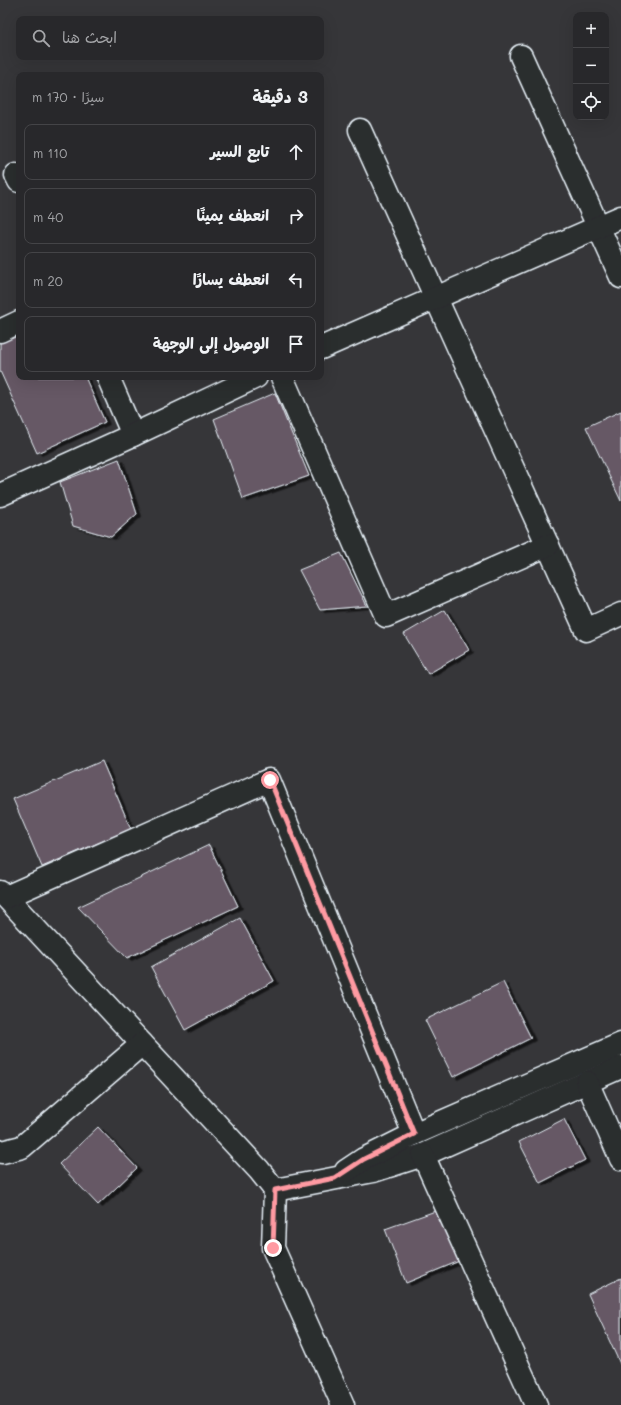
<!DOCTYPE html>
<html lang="ar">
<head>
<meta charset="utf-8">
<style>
  body { margin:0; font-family:Mali,"Playpen Sans Arabic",sans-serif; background:#343437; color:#f1f3f6; direction:rtl }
  .controls { position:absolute; right:12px; top:12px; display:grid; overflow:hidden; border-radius:8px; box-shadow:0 4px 16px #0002 }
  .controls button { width:36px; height:36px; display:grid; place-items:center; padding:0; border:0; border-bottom:1px solid #444447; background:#28282b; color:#f1f3f6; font:20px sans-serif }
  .stop { position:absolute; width:12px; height:12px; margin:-9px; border:3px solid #ff9aa2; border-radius:50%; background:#fff }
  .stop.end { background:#ff9aa2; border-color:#fff; box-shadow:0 1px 4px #0008 }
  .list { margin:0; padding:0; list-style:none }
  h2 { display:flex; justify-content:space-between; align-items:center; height:52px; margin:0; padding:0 16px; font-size:17px }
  h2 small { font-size:13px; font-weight:400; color:#a5a6a9 }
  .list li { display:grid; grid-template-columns:26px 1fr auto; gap:12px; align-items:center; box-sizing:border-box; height:56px; margin:0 8px 8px; padding:0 8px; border:1px solid #444447; border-radius:8px }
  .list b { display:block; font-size:15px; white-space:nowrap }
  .list em { font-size:13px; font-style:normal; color:#a5a6a9 }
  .icon { flex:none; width:22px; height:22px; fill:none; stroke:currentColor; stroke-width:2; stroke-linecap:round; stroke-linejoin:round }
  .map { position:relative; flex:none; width:621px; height:1405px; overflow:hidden; direction:ltr }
  .search { position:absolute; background:#28282b; box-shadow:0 4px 16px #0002; left:16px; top:16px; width:308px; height:44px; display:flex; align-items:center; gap:10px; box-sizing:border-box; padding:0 14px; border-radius:8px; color:#a5a6a9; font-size:15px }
  .panel { position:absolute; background:#28282b; box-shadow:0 4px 16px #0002; left:16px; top:72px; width:308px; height:308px; border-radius:8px; direction:rtl }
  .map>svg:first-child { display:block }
  .building { fill:#665865; stroke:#e8f1f8; filter:url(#shadow) }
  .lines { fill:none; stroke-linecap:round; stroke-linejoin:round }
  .minor-casing { stroke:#e8f1f8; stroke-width:25 }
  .minor { stroke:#2a2d2e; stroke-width:22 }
  .route { stroke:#ff9aa2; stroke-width:5 }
</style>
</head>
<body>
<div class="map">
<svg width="621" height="1405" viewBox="0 0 621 1405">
  <defs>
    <filter id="shadow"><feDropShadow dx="4.5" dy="2.5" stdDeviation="0" flood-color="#0009"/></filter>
  </defs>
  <rect width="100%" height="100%" fill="#363639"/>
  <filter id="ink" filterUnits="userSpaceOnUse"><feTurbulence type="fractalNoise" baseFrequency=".025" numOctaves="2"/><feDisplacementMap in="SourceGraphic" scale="8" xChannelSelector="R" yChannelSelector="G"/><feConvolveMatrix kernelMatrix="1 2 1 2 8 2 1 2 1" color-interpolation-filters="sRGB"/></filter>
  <g filter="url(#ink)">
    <g class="building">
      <polygon points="19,332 19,377 85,377 105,422 37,453 0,371 0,342"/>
      <polygon points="275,393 309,476 243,499 214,419"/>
      <polygon points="621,411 621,501 586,427"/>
      <polygon points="119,459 137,514 111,537 73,526 60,482"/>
      <polygon points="341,553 367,606 320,610 299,570"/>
      <polygon points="445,610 469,650 428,674 404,634"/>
      <polygon points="102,761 131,829 42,867 13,799"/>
      <polygon points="209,845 238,906 127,958 78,907"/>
      <polygon points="240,918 274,981 185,1030 151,967"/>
      <polygon points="503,982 531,1038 453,1077 425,1020"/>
      <polygon points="564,1119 585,1160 540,1183 519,1142"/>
      <polygon points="98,1127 137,1168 98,1205 59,1164"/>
      <polygon points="441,1209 469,1257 406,1283 385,1229"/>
      <polygon points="621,1278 621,1366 588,1294"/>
    </g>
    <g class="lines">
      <g class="minor-casing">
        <g id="minor">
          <polyline points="521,56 621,277"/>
          <polyline points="360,130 586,630 621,614"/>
          <polyline points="16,175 19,181"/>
          <polyline points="0,331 19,322"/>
          <polyline points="321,348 621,217"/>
          <polyline points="108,377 133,435"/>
          <polyline points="282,377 386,616 548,545"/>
          <polyline points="0,495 133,435 256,377"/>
          <polyline points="0,892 6,897 259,1170 275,1190 373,1171 423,1155 621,1067"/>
          <polyline points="6,897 269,780 414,1134"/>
          <polyline points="587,1082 621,1159"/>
          <polyline points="0,1151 2,1152 22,1147 142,1044"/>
          <polyline points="423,1155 536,1405"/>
          <polyline points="346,1171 364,1159 414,1134 621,1044"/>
          <polyline points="275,1190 273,1248 343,1405"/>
        </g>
      </g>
      <use href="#minor" class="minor"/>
    </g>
  </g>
  <g class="lines" filter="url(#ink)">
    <polyline class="route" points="270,780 414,1134 364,1159 335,1178 275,1190 273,1248"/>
  </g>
</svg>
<div class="controls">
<button>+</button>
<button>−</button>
<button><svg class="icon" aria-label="locate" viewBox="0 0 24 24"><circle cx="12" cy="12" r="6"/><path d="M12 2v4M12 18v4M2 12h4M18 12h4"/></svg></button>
</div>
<div class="stop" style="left:270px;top:780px"></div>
<div class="stop end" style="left:273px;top:1248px"></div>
<div class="search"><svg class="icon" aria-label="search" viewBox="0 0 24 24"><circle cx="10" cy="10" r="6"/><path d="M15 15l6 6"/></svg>ابحث هنا</div>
<section class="panel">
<h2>3 دقيقة<small>سيرًا · 170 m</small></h2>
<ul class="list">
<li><svg class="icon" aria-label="ahead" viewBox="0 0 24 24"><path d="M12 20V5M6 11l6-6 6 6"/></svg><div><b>تابع السير</b></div><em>110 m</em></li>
<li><svg class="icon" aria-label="right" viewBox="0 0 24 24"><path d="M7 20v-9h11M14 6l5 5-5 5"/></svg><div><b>انعطف يمينًا</b></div><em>40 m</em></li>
<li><svg class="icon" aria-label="left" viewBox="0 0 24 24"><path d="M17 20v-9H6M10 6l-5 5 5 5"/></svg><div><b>انعطف يسارًا</b></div><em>20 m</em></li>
<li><svg class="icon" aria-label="arrive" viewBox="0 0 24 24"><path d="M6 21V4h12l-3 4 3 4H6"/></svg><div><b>الوصول إلى الوجهة</b></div></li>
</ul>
</section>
</div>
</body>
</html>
